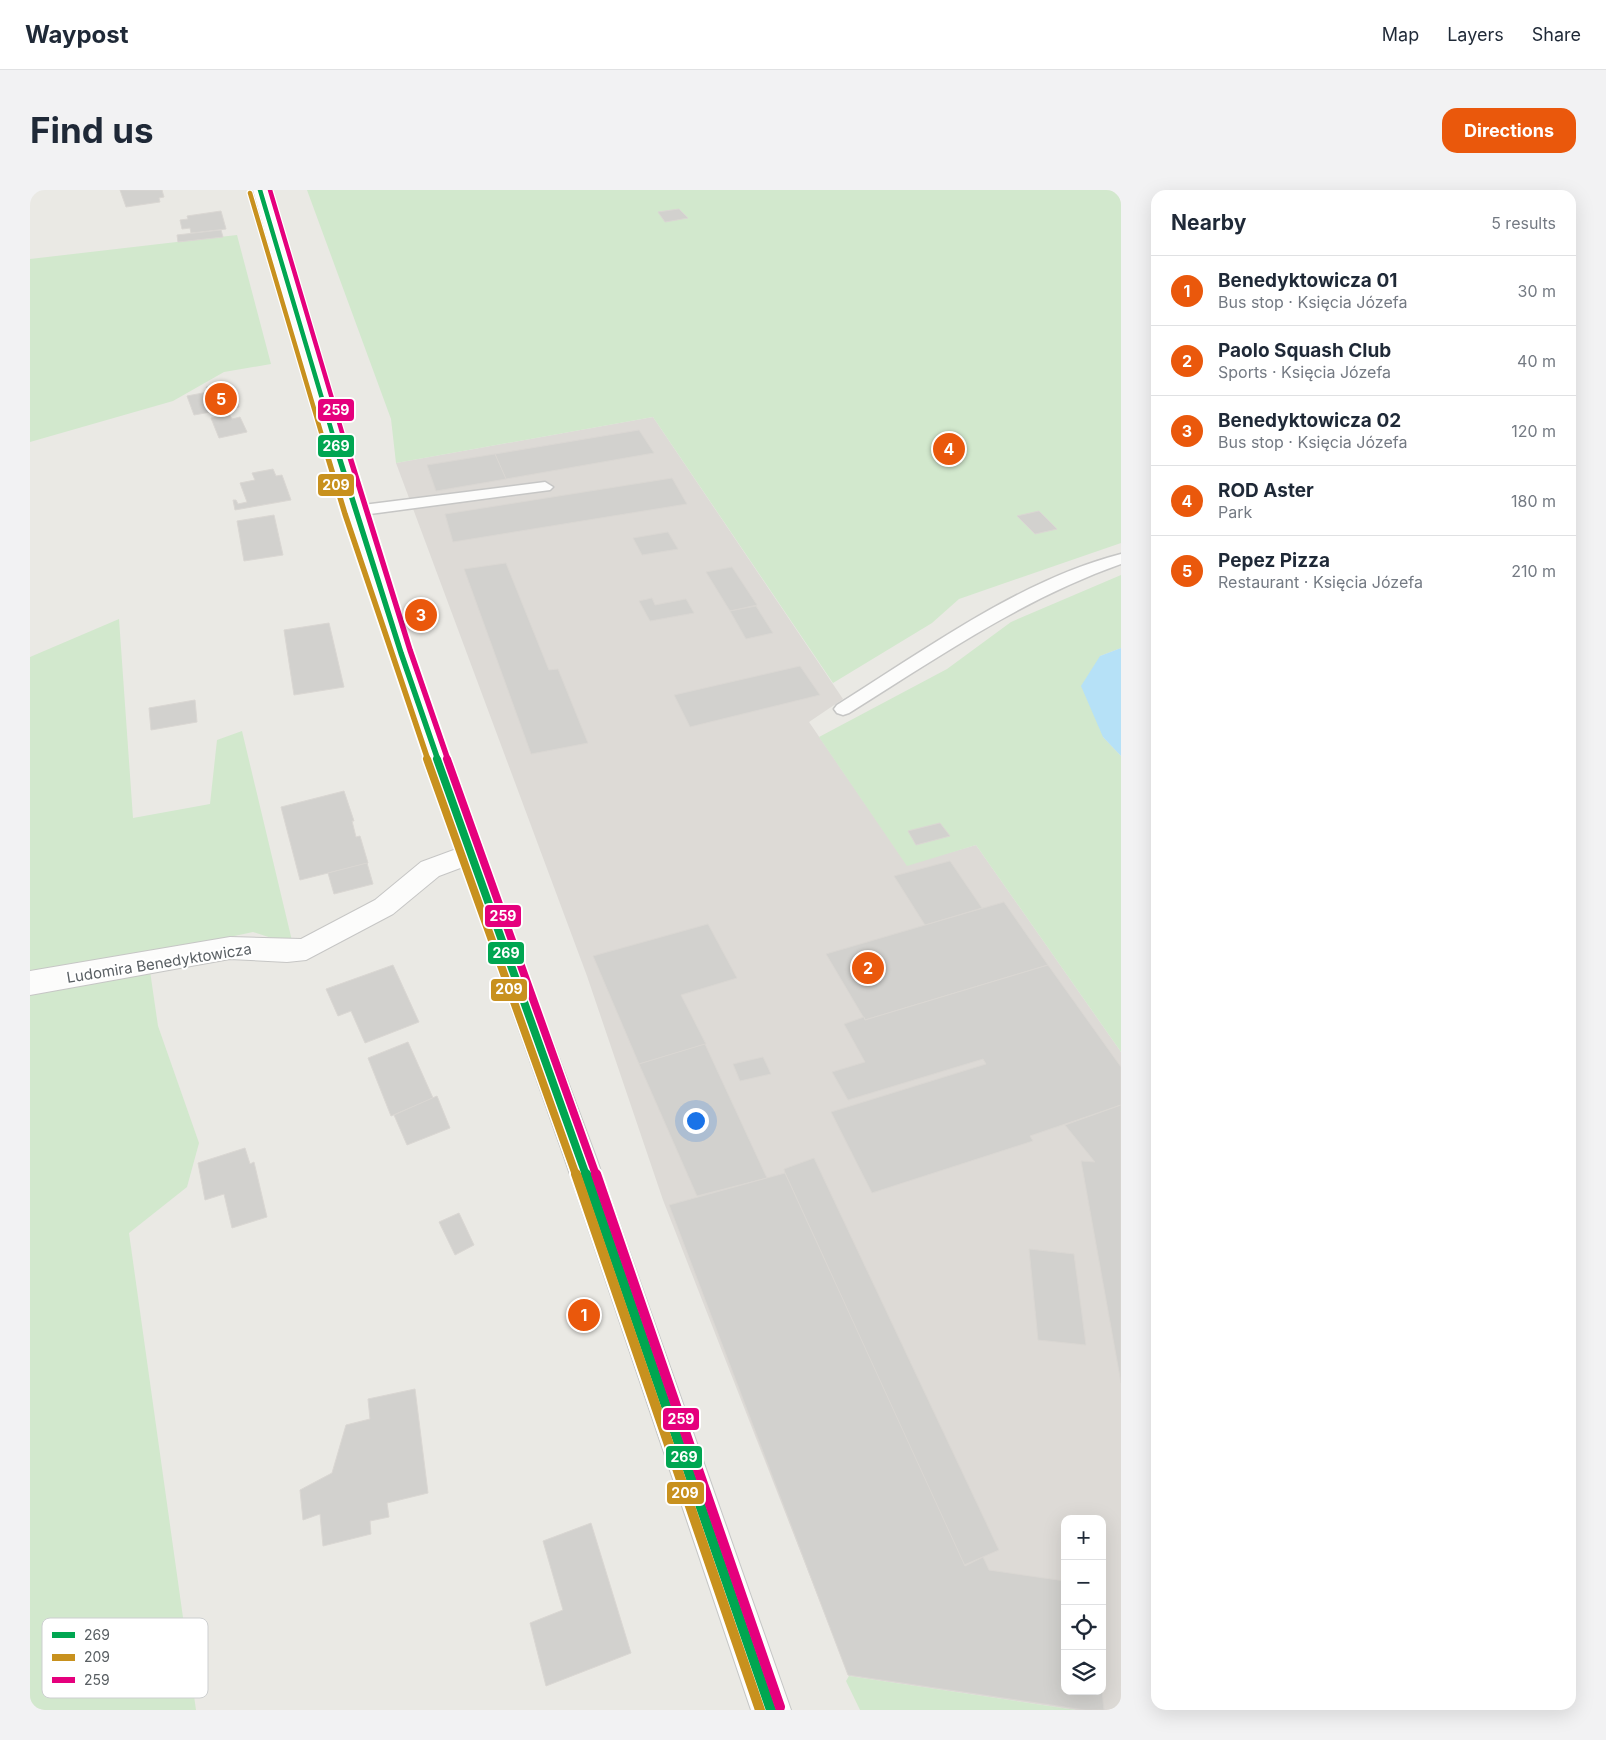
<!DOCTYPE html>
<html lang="en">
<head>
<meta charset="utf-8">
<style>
  body { margin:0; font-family:Inter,sans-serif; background:#f2f2f3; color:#1f2937 }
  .controls { position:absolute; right:15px; bottom:15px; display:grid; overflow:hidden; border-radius:10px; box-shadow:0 5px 20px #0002 }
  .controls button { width:45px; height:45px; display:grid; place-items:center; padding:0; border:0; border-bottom:1px solid #e0e1e3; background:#fff; color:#1f2937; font:25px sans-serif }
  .you { position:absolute; left:665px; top:930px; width:18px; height:18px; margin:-12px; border:4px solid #fff; border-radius:50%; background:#1a73e8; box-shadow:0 0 0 8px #1a73e833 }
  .badge { display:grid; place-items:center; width:32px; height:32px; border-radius:50%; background:#ea580c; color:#fff; font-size:16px; font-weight:700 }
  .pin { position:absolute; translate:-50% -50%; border:2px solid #fff; box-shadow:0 1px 5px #0006 }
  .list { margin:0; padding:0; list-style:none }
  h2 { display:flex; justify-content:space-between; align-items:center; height:65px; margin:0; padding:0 20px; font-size:21px }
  h2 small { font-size:16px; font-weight:400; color:#747a83 }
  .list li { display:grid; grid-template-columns:32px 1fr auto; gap:15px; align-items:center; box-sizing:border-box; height:70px; padding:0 20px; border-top:1px solid #e0e1e3 }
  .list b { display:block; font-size:19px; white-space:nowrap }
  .list p { margin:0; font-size:16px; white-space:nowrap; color:#747a83 }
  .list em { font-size:16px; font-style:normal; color:#747a83 }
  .icon { flex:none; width:28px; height:28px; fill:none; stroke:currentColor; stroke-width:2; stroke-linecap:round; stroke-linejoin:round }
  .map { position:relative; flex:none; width:1091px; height:1520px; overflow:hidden; border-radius:15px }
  header { display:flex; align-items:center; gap:30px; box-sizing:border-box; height:70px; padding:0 25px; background:#fff; border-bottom:1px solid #e0e1e3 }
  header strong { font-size:24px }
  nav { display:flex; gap:28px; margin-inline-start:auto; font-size:18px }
  .intro { display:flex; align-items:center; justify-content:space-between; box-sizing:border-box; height:120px; padding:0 30px }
  h1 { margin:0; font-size:35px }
  .button { padding:12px 22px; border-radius:15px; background:#ea580c; color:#fff; font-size:18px; font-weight:700 }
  main { display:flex; gap:30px; padding:0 30px }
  aside { flex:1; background:#fff; border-radius:15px; box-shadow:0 5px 20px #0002 }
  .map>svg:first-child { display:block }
  .industrial { fill:#dddad6; fill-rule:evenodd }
  .green { fill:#d2e8cd }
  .water { fill:#b6e1f7 }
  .building { fill:#d2d1ce; stroke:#dad7d3 }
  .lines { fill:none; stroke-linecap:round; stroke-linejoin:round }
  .lane-casing { stroke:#c6c6c5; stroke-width:3 }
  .street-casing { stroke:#c6c6c5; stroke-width:2 }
  .secondary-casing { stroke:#c5c6c5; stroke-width:2 }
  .lane { fill:#fcfcfb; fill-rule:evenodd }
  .street { fill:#fcfcfb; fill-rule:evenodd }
  .secondary { fill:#fcfcfb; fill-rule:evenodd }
  .bus-1-far3-casing { stroke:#fff; stroke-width:7 }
  .bus-1-far2-casing { stroke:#fff; stroke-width:9 }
  .bus-1-far1-casing { stroke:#fff; stroke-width:11 }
  .bus-1-casing { stroke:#fff; stroke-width:14 }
  .bus-2-far3-casing { stroke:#fff; stroke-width:7 }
  .bus-2-far2-casing { stroke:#fff; stroke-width:9 }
  .bus-2-far1-casing { stroke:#fff; stroke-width:11 }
  .bus-2-casing { stroke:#fff; stroke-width:14 }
  .bus-3-far3-casing { stroke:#fff; stroke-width:7 }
  .bus-3-far2-casing { stroke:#fff; stroke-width:9 }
  .bus-3-far1-casing { stroke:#fff; stroke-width:11 }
  .bus-3-casing { stroke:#fff; stroke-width:14 }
  .bus-1-far3 { stroke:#00a651; stroke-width:4.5 }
  .bus-1-far2 { stroke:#00a651; stroke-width:5.5 }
  .bus-1-far1 { stroke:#00a651; stroke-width:8 }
  .bus-1 { stroke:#00a651; stroke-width:10 }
  .bus-2-far3 { stroke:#c8911e; stroke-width:4.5 }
  .bus-2-far2 { stroke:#c8911e; stroke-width:5.5 }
  .bus-2-far1 { stroke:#c8911e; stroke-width:8 }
  .bus-2 { stroke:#c8911e; stroke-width:10 }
  .bus-3-far3 { stroke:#e5007d; stroke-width:4.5 }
  .bus-3-far2 { stroke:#e5007d; stroke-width:5.5 }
  .bus-3-far1 { stroke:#e5007d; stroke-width:8 }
  .bus-3 { stroke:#e5007d; stroke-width:10 }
  .labels { text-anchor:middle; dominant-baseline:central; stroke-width:4; stroke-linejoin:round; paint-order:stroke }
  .street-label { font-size:15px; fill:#595f63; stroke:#fff }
  .key { fill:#fff; stroke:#cdcfd0; stroke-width:1 }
  .key-label { font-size:14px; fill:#595f63 }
  .line-badge { stroke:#fff; stroke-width:2 }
  .badge-label { font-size:14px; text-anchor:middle; font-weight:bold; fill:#fff }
</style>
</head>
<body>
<header>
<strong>Waypost</strong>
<nav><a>Map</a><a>Layers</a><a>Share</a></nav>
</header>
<div class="intro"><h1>Find us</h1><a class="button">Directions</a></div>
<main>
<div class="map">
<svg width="1091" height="1520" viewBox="0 0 1091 1520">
  <rect width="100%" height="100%" fill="#eae9e4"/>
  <path class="industrial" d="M623,227l190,282 -34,23 98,143 69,-20 145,207v658h-45l-227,-34 -186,-476 -76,-224 -191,-513zM1035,1329h37v172h-37z"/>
  <g class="green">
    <polygon points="277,0 1091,0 1091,353 929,409 902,433 803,493 623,227 366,273 361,229"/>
    <polygon points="207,45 241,174 194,182 143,211 0,252 0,69"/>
    <polygon points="1091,385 1091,458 1070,466 1073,547 1091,566 1091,862 946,655 877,676 789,547 917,479 981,432"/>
    <polygon points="89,429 103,628 180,614 187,550 212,541 263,755 223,742 88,771 0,780 0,467"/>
    <polygon points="120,781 128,836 169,953 157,997 99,1043 166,1520 0,1520 0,803"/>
    <polygon points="819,1486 1046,1520 830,1520 816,1491"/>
  </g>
  <polygon class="water" points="1091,458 1091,566 1073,547 1051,496 1070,466"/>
  <g class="building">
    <polygon points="90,0 132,0 134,7 129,8 130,12 96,17"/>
    <polygon points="649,19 658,28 635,32 628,22"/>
    <polygon points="191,21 196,39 161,43 160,38 152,39 150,30 158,29 157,26"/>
    <polygon points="191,40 193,47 148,52 147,45"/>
    <polygon points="190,194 192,199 202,197 209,217 164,225 157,206 178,202 176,197"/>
    <polygon points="199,224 202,229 210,227 217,242 189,248 181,228"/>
    <polygon points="609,240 624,263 476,289 465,264"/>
    <polygon points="465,264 476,289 406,301 397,275"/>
    <polygon points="243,279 246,286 252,285 261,310 205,320 203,310 206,310 208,314 217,312 210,293 225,290 222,283"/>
    <polygon points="642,288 657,314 423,352 415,324"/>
    <polygon points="1009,321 1027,339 1005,344 987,326"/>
    <polygon points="244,325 253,365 214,371 207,331"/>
    <polygon points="638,342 648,359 612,365 603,348"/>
    <polygon points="476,373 519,480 528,479 558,553 501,564 434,379"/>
    <polygon points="702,377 727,415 700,421 676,382"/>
    <polygon points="622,408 625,415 656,409 664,423 620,431 609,411"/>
    <polygon points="726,416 743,443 716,449 700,421"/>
    <polygon points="299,433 314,497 264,505 254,440"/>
    <polygon points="770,476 790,505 660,537 644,505"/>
    <polygon points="165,510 167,532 121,540 119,518"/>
    <polygon points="314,601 324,631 322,631 326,647 330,646 338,673 270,690 251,617"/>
    <polygon points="910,633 920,646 886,655 878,641"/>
    <polygon points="920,671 952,718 895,735 864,686"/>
    <polygon points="337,673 343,694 304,704 298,683"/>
    <polygon points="974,712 1018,775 835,830 796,764"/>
    <polygon points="678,734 707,788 651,805 676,854 609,874 563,766"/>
    <polygon points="363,775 389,832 335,853 321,821 308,826 296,799"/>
    <polygon points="1018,775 1091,877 1091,915 1000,946 1003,951 842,1003 801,922 956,874 953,869 818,910 802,882 835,872 814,834 834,827 835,830"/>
    <polygon points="378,852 403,908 361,926 338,868"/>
    <polygon points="675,854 737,988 667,1006 609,874"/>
    <polygon points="733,867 741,884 710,891 703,874"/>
    <polygon points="407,906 420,938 377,955 364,925"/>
    <polygon points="1091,915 1091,1193 1051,971 1065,972 1035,935"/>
    <polygon points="215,958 220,974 224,972 237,1027 202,1038 194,1004 175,1010 168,973"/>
    <polygon points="784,968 969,1360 934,1375 755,983 754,979"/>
    <polygon points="755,983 935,1376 953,1367 959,1380 1035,1391 1035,1501 1072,1501 1074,1520 1055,1520 818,1485 639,1015"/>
    <polygon points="429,1023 444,1055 425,1065 409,1032"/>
    <polygon points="999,1059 1044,1064 1056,1155 1008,1150"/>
    <polygon points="385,1199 398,1303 357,1313 359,1327 340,1331 341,1344 293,1356 290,1324 273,1330 270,1300 302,1283 316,1235 340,1229 338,1209"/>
    <polygon points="561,1333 601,1463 516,1496 500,1433 533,1420 513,1351"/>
  </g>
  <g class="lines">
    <g class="lane-casing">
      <g id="lane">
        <polygon points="515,292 523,297 520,300 325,326 317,321 325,316"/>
        <path d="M1091,364v10c-99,35 -184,94 -272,149l-6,2 -6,-2 -3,-4 3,-4c88,-55 183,-125 284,-151z"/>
      </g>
    </g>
    <g class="street-casing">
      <polygon id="street" points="440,654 449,657 453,664 449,671 409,686 363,724 276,770 257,772 200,769 0,805 0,781 200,747 271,749 345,710 391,672"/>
    </g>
    <g class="secondary-casing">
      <polygon id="secondary" points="223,0 237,0 335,321 382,463 453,664 566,967 761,1520 721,1520 534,967 427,664 360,463 315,321"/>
    </g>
    <use href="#lane" class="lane"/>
    <use href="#street" class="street"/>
    <use href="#secondary" class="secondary"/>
    <g class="bus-1-far3-casing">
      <polyline id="bus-1-far3" points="230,0 304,249"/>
    </g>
    <g class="bus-1-far2-casing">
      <polyline id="bus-1-far2" points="303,248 371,463 408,570"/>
    </g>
    <g class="bus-1-far1-casing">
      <polyline id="bus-1-far1" points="407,569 556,985"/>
    </g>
    <g class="bus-1-casing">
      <polyline id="bus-1" points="556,984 741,1520"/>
    </g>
    <g class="bus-2-far3-casing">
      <polyline id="bus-2-far3" points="220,3 293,249"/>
    </g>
    <g class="bus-2-far2-casing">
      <polyline id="bus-2-far2" points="292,248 315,324 398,570"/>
    </g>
    <g class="bus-2-far1-casing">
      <polyline id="bus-2-far1" points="397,569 546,985"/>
    </g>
    <g class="bus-2-casing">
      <polyline id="bus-2" points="546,984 730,1520"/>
    </g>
    <g class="bus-3-far3-casing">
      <polyline id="bus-3-far3" points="240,0 314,249"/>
    </g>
    <g class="bus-3-far2-casing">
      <polyline id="bus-3-far2" points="314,248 380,460 418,570"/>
    </g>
    <g class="bus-3-far1-casing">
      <polyline id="bus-3-far1" points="417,569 566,985"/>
    </g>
    <g class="bus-3-casing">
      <polyline id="bus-3" points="566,984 750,1517"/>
    </g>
    <use href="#bus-1-far3" class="bus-1-far3"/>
    <use href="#bus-1-far2" class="bus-1-far2"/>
    <use href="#bus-1-far1" class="bus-1-far1"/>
    <use href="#bus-1" class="bus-1"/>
    <use href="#bus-2-far3" class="bus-2-far3"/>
    <use href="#bus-2-far2" class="bus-2-far2"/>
    <use href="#bus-2-far1" class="bus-2-far1"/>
    <use href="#bus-2" class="bus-2"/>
    <use href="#bus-3-far3" class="bus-3-far3"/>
    <use href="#bus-3-far2" class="bus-3-far2"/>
    <use href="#bus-3-far1" class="bus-3-far1"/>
    <use href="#bus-3" class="bus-3"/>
  </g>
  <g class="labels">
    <g class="street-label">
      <text transform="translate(129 773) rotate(-9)">Ludomira Benedyktowicza</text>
    </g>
  </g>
  <rect x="12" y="1428" width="166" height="80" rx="8" class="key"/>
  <rect x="22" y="1442" width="23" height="6" fill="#00a651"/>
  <rect x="22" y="1464" width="23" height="7" fill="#c8911e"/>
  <rect x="22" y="1487" width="23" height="6" fill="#e5007d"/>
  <g class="key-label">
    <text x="54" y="1450">269</text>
    <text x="54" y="1472">209</text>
    <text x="54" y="1495">259</text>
  </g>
  <g class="line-badge">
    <rect x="287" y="208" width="38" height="24" rx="5" fill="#e5007d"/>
    <rect x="287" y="244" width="38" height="24" rx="5" fill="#00a651"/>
    <rect x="287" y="283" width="38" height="24" rx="5" fill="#c8911e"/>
    <rect x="454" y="714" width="38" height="24" rx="5" fill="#e5007d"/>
    <rect x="457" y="751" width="38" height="24" rx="5" fill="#00a651"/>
    <rect x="460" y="788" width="38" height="24" rx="5" fill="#c8911e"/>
    <rect x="632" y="1217" width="38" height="24" rx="5" fill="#e5007d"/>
    <rect x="635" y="1255" width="38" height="24" rx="5" fill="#00a651"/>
    <rect x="636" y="1291" width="39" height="24" rx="5" fill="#c8911e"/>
  </g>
  <g class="badge-label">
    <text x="306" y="225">259</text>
    <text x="306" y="261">269</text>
    <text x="306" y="300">209</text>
    <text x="473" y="731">259</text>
    <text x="476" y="768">269</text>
    <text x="479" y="804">209</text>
    <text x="651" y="1234">259</text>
    <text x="654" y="1272">269</text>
    <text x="655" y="1308">209</text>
  </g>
</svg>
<div class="controls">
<button>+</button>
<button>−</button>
<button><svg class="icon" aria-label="locate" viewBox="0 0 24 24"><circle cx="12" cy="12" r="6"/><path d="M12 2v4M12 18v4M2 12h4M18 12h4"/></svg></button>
<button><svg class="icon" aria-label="layers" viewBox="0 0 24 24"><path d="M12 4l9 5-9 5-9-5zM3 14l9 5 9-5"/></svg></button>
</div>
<div class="you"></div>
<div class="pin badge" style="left:554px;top:1125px">1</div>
<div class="pin badge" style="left:838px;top:778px">2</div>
<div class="pin badge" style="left:391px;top:425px">3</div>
<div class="pin badge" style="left:919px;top:259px">4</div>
<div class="pin badge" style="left:191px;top:209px">5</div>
</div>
<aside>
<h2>Nearby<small>5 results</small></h2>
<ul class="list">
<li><span class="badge">1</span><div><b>Benedyktowicza 01</b><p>Bus stop · Księcia Józefa</p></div><em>30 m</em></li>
<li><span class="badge">2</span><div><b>Paolo Squash Club</b><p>Sports · Księcia Józefa</p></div><em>40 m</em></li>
<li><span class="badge">3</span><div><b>Benedyktowicza 02</b><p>Bus stop · Księcia Józefa</p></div><em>120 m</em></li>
<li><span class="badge">4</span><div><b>ROD Aster</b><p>Park</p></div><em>180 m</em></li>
<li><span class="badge">5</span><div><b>Pepez Pizza</b><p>Restaurant · Księcia Józefa</p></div><em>210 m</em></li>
</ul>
</aside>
</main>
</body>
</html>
